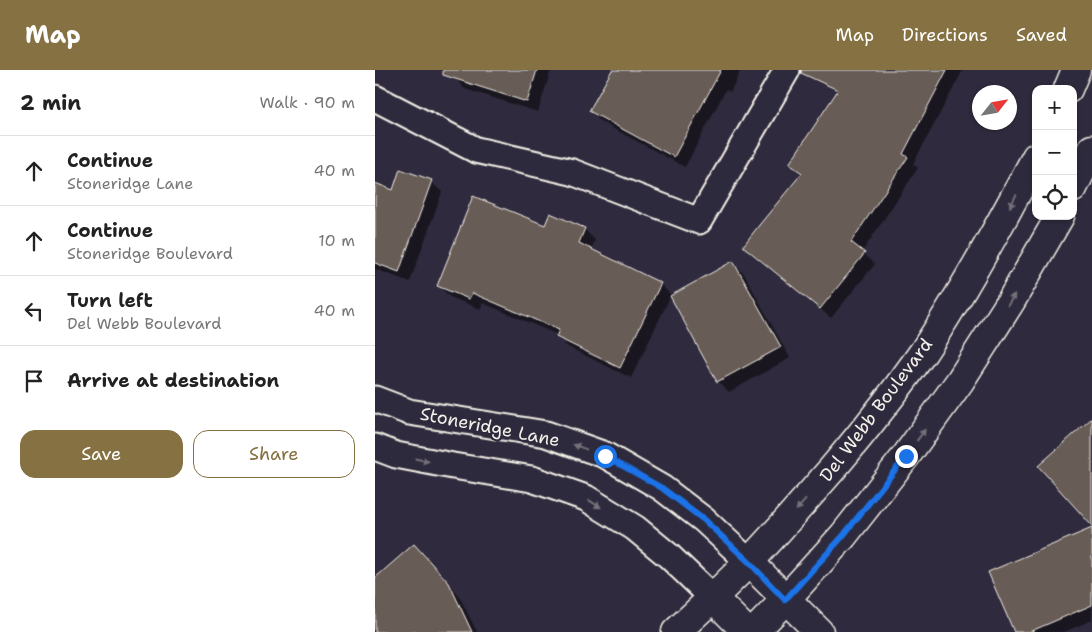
<!DOCTYPE html>
<html lang="en">
<head>
<meta charset="utf-8">
<style>
  body { margin:0; font-family:"Shantell Sans",sans-serif; background:#f2f2f2; color:#222 }
  .controls { position:absolute; right:15px; top:15px; display:grid; overflow:hidden; border-radius:10px; box-shadow:0 1px 4px #0004 }
  .controls button { width:45px; height:45px; display:grid; place-items:center; padding:0; border:0; border-bottom:1px solid #e0e0e0; background:#fff; color:#222; font:25px sans-serif }
  .compass { position:absolute; left:597px; top:15px; width:45px; height:45px; border-radius:50%; background:#fff; box-shadow:0 1px 4px #0004; rotate:59deg }
  .stop { position:absolute; width:15px; height:15px; margin:-11px; border:4px solid #1a73e8; border-radius:50%; background:#fff }
  .stop.end { background:#1a73e8; border-color:#fff; box-shadow:0 1px 5px #0008 }
  .list { margin:0; padding:0; list-style:none }
  h2 { display:flex; justify-content:space-between; align-items:center; height:65px; margin:0; padding:0 20px; font-size:21px }
  h2 small { font-size:16px; font-weight:400; color:#767676 }
  .list li { display:grid; grid-template-columns:32px 1fr auto; gap:15px; align-items:center; box-sizing:border-box; height:70px; padding:0 20px; border-top:1px solid #e0e0e0 }
  .list b { display:block; font-size:19px; white-space:nowrap }
  .list p { margin:0; font-size:16px; white-space:nowrap; color:#767676 }
  .list em { font-size:16px; font-style:normal; color:#767676 }
  .actions { display:flex; gap:10px; padding:15px 20px }
  .actions a { flex:1; padding:11px 0; border:1px solid #857141; border-radius:15px; text-align:center; font-size:18px; color:#857141 }
  .actions .main { background:#857141; color:#fff }
  .icon { flex:none; width:28px; height:28px; fill:none; stroke:currentColor; stroke-width:2; stroke-linecap:round; stroke-linejoin:round }
  .map { position:relative; flex:none; width:717px; height:562px; overflow:hidden }
  header { display:flex; align-items:center; gap:30px; box-sizing:border-box; height:70px; padding:0 25px; background:#857141; color:#fff }
  header strong { font-size:24px }
  nav { display:flex; gap:28px; margin-inline-start:auto; font-size:18px }
  main { display:flex }
  aside { flex:1; background:#fff }
  .map>svg:first-child { display:block }
  .shadow { fill:#0007 }
  .building { fill:#675b56; stroke:#f4f1e8 }
  .lines { fill:none; stroke-linecap:round; stroke-linejoin:round }
  .minor-casing { stroke:#f4f1e8; stroke-width:29 }
  .tertiary-casing { stroke:#f4f1e8; stroke-width:31 }
  .minor { stroke:#2f2a3d; stroke-width:25 }
  .tertiary { stroke:#2f2a3d; stroke-width:28 }
  .oneway { fill:#747079 }
  .route { stroke:#1a73e8; stroke-width:6 }
  .labels { text-anchor:middle; dominant-baseline:central; stroke-width:4.5; stroke-linejoin:round; paint-order:stroke }
  .street-label { font-size:18px; fill:#f4f1e8; stroke:#2f2a3d }
</style>
</head>
<body>
<header>
<strong>Map</strong>
<nav><a>Map</a><a>Directions</a><a>Saved</a></nav>
</header>
<main>
<aside>
<h2>2 min<small>Walk · 90 m</small></h2>
<ul class="list">
<li><svg class="icon" aria-label="ahead" viewBox="0 0 24 24"><path d="M12 20V5M6 11l6-6 6 6"/></svg><div><b>Continue</b><p>Stoneridge Lane</p></div><em>40 m</em></li>
<li><svg class="icon" aria-label="ahead" viewBox="0 0 24 24"><path d="M12 20V5M6 11l6-6 6 6"/></svg><div><b>Continue</b><p>Stoneridge Boulevard</p></div><em>10 m</em></li>
<li><svg class="icon" aria-label="left" viewBox="0 0 24 24"><path d="M17 20v-9H6M10 6l-5 5 5 5"/></svg><div><b>Turn left</b><p>Del Webb Boulevard</p></div><em>40 m</em></li>
<li><svg class="icon" aria-label="arrive" viewBox="0 0 24 24"><path d="M6 21V4h12l-3 4 3 4H6"/></svg><div><b>Arrive at destination</b></div></li>
</ul>
<div class="actions"><a class="main">Save</a><a>Share</a></div>
</aside>
<div class="map">
<svg width="717" height="562" viewBox="0 0 717 562">
  <rect width="100%" height="100%" fill="#2f2a3d"/>
  <filter id="ink" filterUnits="userSpaceOnUse"><feTurbulence type="fractalNoise" baseFrequency=".02" numOctaves="2"/><feDisplacementMap in="SourceGraphic" scale="10" xChannelSelector="R" yChannelSelector="G"/><feConvolveMatrix kernelMatrix="1 2 1 2 8 2 1 2 1" color-interpolation-filters="sRGB"/></filter>
  <g filter="url(#ink)">
    <g class="shadow">
      <polygon points="82,0 176,0 163,42 90,19 80,8"/>
      <polygon points="238,0 366,0 355,22 351,19 310,97 226,52 216,41"/>
      <polygon points="462,0 588,0 538,94 543,98 487,182 500,194 456,248 380,186 427,105 415,94 463,23 456,15"/>
      <polygon points="56,112 67,122 35,212 0,199 0,115 19,122"/>
      <polygon points="171,156 209,159 220,170 216,180 285,214 296,225 256,308 193,277 182,266 183,265 108,233 105,239 75,227 64,216"/>
      <polygon points="358,193 369,204 415,288 354,322 343,311"/>
      <polygon points="39,476 84,526 102,562 0,562 0,507 2,508"/>
      <polygon points="717,498 717,550 689,562 640,562"/>
    </g>
    <g class="building">
      <polygon points="68,0 162,0 152,32 68,5"/>
      <polygon points="237,0 346,0 299,87 214,41"/>
      <polygon points="426,0 572,0 528,84 533,87 476,172 490,183 445,239 368,176 385,154 427,103 414,94 463,20 426,3"/>
      <polygon points="25,99 57,110 24,202 0,193 0,113 18,120"/>
      <polygon points="98,126 170,155 175,143 210,158 204,173 286,213 245,298 181,267 184,260 97,223 94,229 62,216"/>
      <polygon points="358,191 406,277 342,312 295,226"/>
      <polygon points="717,348 717,456 663,396"/>
      <polygon points="717,458 717,535 654,562 639,562 613,502"/>
      <polygon points="39,474 74,513 97,562 0,562 0,508"/>
    </g>
    <g class="lines">
      <g class="minor-casing">
        <g id="minor">
          <polyline points="0,28 101,80 197,102 324,151 412,0"/>
          <polyline points="0,329 34,342 171,364 230,385 287,418 329,450 374,492"/>
          <polyline points="0,377 21,385 78,396 157,409 211,428 260,458 294,486 338,528"/>
        </g>
      </g>
      <g class="tertiary-casing">
        <g id="tertiary">
          <polyline points="693,19 701,0"/>
          <polyline points="698,118 717,79"/>
          <polyline points="374,492 444,562"/>
          <polyline points="338,528 372,562"/>
          <path d="M301,562c24,-22 48,-45 71,-68 30,-31 58,-64 86,-96 32,-38 63,-77 91,-117 41,-62 77,-128 112,-194"/>
          <polyline points="379,562 410,530 468,466 531,386 585,311 636,231 685,146"/>
        </g>
      </g>
      <use href="#minor" class="minor"/>
      <use href="#tertiary" class="tertiary"/>
    </g>
    <defs><path id="oneway-solid" d="M-6-.8H1V-3.2L6.5 0L1 3.2V.8H-6Z" transform="scale(1.25)"/></defs>
    <g class="oneway">
      <use href="#oneway-solid" transform="translate(638 131) rotate(118)"/>
      <use href="#oneway-solid" transform="translate(636 230) rotate(-59)"/>
      <use href="#oneway-solid" transform="translate(546 365) rotate(-54)"/>
      <use href="#oneway-solid" transform="translate(205 377) rotate(-160)"/>
      <use href="#oneway-solid" transform="translate(47 390) rotate(12)"/>
      <use href="#oneway-solid" transform="translate(220 434) rotate(31)"/>
      <use href="#oneway-solid" transform="translate(426 435) rotate(132)"/>
    </g>
  </g>
  <g class="lines" filter="url(#ink)">
    <polyline class="route" points="230,386 287,418 329,450 374,492 410,530 468,466 531,386"/>
  </g>
  <g class="labels">
    <g class="street-label">
      <text transform="translate(501 340) rotate(-53)">Del Webb Boulevard</text>
      <text transform="translate(115 357) rotate(11)">Stoneridge Lane</text>
    </g>
  </g>
</svg>
<div class="controls">
<button>+</button>
<button>−</button>
<button><svg class="icon" aria-label="locate" viewBox="0 0 24 24"><circle cx="12" cy="12" r="6"/><path d="M12 2v4M12 18v4M2 12h4M18 12h4"/></svg></button>
</div>
<svg class="compass" viewBox="-18 -18 36 36"><path d="M0-13l5 13h-10z" fill="#e53935"/><path d="M0 13l5-13h-10z" fill="#767676"/></svg>
<div class="stop" style="left:230px;top:386px"></div>
<div class="stop end" style="left:531px;top:386px"></div>
</div>
</main>
</body>
</html>
